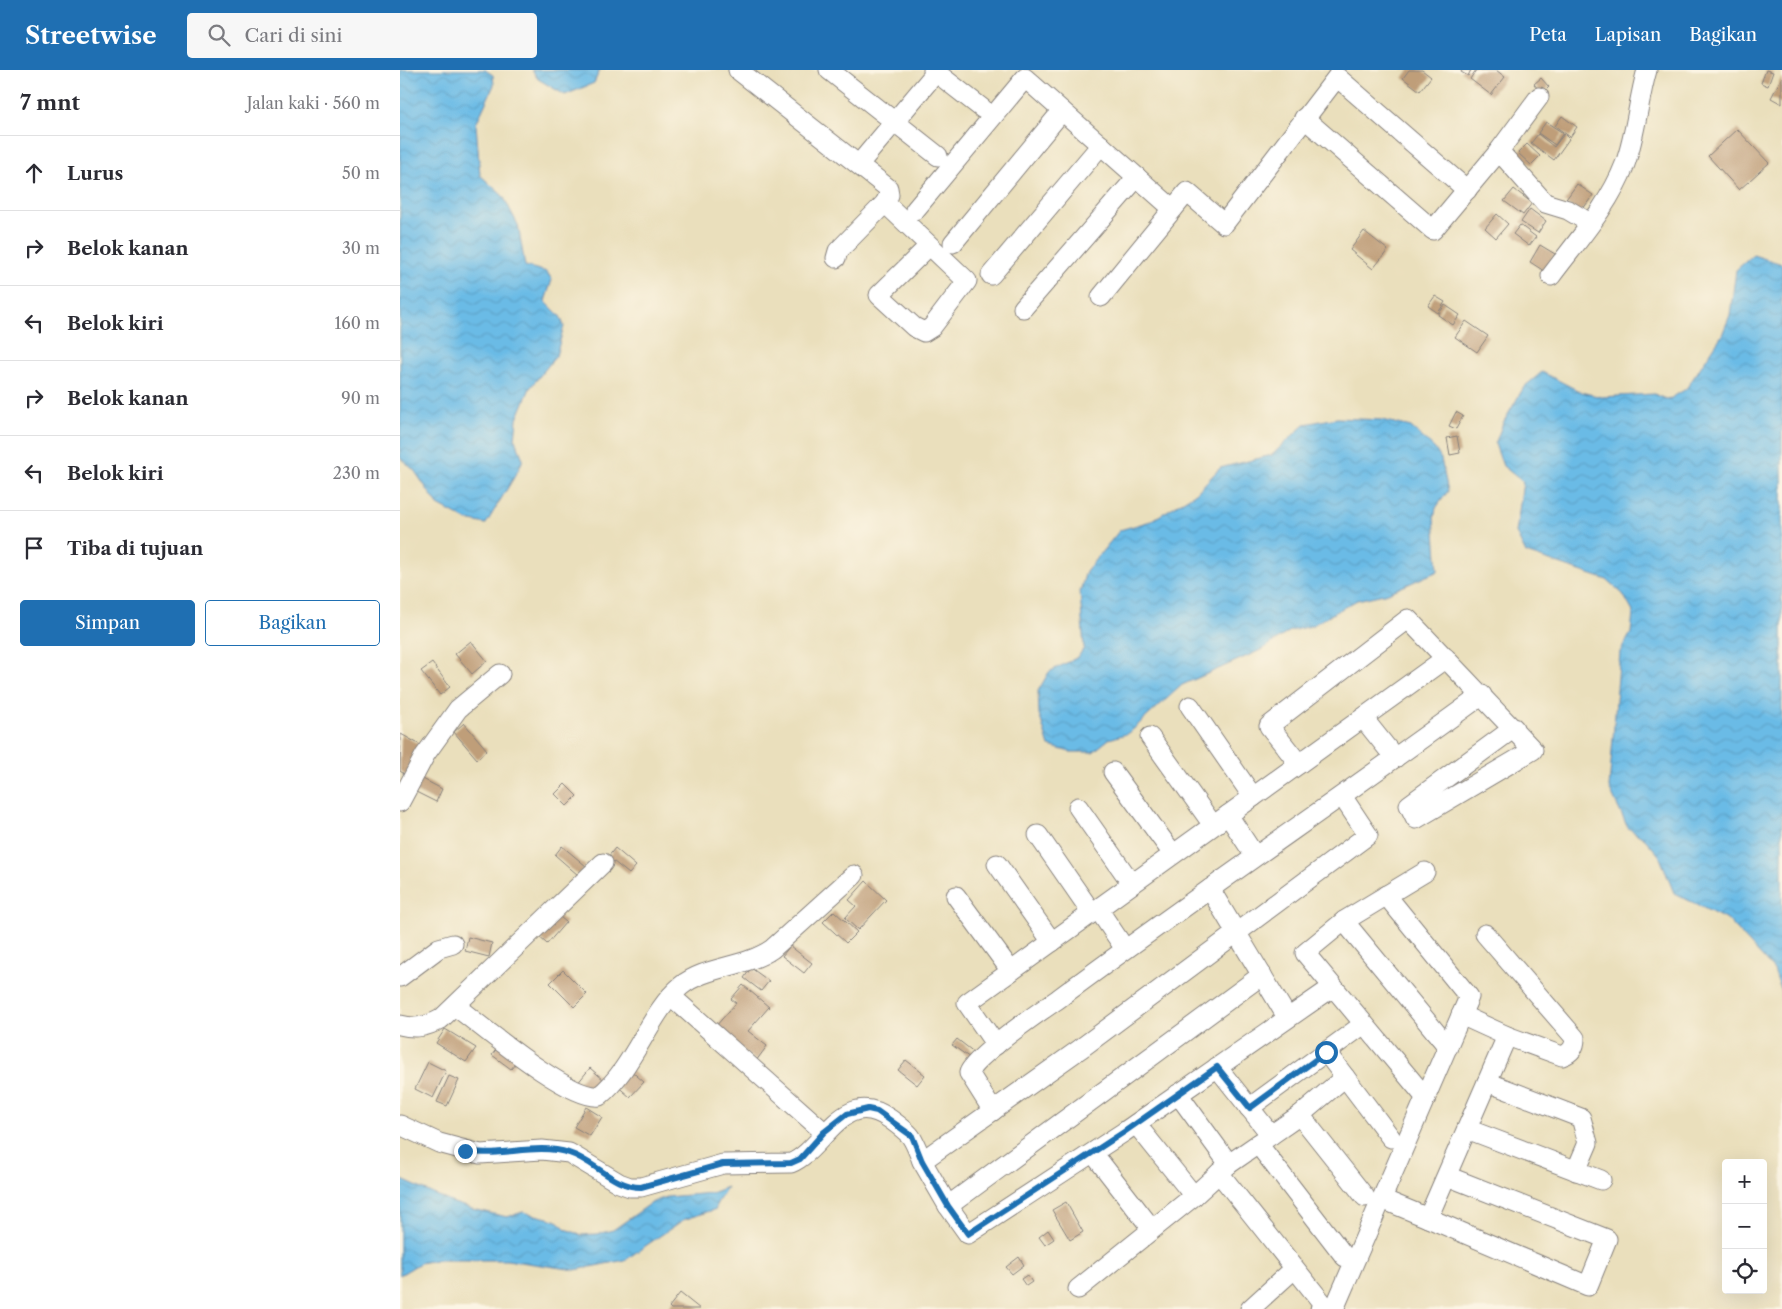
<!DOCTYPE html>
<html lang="id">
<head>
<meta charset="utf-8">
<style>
  body { margin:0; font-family:"Libre Caslon Text",serif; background:#f7f7f7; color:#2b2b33 }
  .controls { position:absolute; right:15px; bottom:15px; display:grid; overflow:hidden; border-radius:5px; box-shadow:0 5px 20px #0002 }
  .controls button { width:45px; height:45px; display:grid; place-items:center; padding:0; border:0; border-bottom:1px solid #e1e1e2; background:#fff; color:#2b2b33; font:25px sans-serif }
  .stop { position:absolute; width:15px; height:15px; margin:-11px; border:4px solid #1f6fb2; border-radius:50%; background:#fff }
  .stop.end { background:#1f6fb2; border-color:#fff; box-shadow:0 1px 5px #0008 }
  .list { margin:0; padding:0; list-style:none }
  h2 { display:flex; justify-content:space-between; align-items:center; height:65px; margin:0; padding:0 20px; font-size:21px }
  h2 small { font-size:16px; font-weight:400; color:#7c7c81 }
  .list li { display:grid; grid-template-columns:32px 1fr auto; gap:15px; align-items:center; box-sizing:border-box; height:75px; padding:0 20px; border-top:1px solid #e1e1e2 }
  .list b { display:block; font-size:19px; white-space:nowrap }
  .list em { font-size:16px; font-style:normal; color:#7c7c81 }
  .actions { display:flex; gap:10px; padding:15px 20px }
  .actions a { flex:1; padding:11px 0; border:1px solid #1f6fb2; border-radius:5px; text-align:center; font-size:18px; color:#1f6fb2 }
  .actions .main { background:#1f6fb2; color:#fff }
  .icon { flex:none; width:28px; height:28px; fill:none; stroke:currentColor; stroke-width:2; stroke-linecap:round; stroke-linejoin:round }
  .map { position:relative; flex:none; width:1382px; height:1239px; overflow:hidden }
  header { display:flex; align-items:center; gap:30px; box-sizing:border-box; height:70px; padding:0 25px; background:#1f6fb2; color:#fff }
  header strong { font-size:24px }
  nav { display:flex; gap:28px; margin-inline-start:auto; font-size:18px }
  .search { width:350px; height:45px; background:#f7f7f7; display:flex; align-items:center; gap:12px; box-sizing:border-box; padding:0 18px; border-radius:5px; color:#7c7c81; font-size:19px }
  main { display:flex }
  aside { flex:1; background:#fff }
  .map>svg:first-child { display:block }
  .water { fill:url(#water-waves); stroke:#466e90 }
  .building { fill:#bf9e79 }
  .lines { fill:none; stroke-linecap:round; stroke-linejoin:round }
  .minor-casing { stroke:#86807c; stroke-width:21 }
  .minor { stroke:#fff; stroke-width:19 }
  .route { stroke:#1f6fb2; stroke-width:6 }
</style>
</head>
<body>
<header>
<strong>Streetwise</strong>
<div class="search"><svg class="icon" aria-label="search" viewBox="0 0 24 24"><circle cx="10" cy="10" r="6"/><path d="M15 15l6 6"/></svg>Cari di sini</div>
<nav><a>Peta</a><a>Lapisan</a><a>Bagikan</a></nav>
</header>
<main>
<aside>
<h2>7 mnt<small>Jalan kaki · 560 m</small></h2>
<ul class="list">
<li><svg class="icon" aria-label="ahead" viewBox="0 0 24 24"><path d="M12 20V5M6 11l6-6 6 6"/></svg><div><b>Lurus</b></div><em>50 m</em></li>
<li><svg class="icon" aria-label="right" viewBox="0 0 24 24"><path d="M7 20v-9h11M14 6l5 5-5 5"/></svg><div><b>Belok kanan</b></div><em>30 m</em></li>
<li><svg class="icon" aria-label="left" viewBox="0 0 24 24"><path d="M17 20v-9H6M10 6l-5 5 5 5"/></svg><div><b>Belok kiri</b></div><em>160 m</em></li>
<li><svg class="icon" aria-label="right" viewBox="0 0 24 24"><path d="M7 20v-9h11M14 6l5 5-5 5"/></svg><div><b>Belok kanan</b></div><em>90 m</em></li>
<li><svg class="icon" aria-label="left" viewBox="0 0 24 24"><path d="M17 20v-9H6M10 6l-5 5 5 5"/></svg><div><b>Belok kiri</b></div><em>230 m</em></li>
<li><svg class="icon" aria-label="arrive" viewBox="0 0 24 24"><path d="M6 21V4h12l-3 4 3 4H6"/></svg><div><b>Tiba di tujuan</b></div></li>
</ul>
<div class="actions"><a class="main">Simpan</a><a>Bagikan</a></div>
</aside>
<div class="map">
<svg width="1382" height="1239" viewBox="0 0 1382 1239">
  <defs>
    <pattern id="water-waves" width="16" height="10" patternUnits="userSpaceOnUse" patternTransform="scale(1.25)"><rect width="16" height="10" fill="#6bbbe6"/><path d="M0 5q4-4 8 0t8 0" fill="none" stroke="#5ca0c6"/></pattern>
  </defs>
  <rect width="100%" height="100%" fill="#fcf5e5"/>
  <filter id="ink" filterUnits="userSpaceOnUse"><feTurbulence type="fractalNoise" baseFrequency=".02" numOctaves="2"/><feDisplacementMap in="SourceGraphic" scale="10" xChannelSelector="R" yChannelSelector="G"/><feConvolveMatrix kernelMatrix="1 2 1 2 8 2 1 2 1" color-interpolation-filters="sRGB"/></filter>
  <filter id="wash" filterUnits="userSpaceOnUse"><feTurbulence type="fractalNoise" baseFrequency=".0096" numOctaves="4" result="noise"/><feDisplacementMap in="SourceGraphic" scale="20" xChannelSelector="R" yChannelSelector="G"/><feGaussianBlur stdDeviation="1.12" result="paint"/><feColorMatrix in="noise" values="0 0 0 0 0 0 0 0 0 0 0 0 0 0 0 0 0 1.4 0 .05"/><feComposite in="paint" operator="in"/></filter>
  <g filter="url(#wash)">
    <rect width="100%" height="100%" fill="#eadfbc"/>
    <g class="water">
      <polygon points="0,0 85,0 93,5 94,15 76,54 80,105 103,126 118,155 125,196 147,202 152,210 145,231 160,246 164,256 156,286 130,318 117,349 115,369 123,389 119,399 86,454 66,450 38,435 14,400 0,388"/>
      <polygon points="132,0 200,0 194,13 165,25 138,9"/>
      <polygon points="1353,185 1382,194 1382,943 1381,921 1374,900 1329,851 1274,823 1259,785 1245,769 1228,758 1209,718 1220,582 1231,563 1233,542 1223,524 1207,510 1126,483 1116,463 1123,412 1103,396 1095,374 1103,353 1124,317 1142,302 1181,322 1201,327 1254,324 1268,330 1286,319 1322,265 1330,245 1336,200"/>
      <polygon points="937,348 982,350 1011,357 1035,379 1041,389 1048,421 1036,438 1034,448 1038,501 988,523 957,530 911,556 890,561 863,579 782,615 729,663 709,669 693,682 670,682 649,676 639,644 638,621 649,602 678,587 684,578 680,522 686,501 720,460 751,451 796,423 820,398 872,385 905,354"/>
      <polygon points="0,1109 51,1132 72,1139 107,1147 123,1142 156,1150 166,1159 181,1165 197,1164 213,1160 253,1132 267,1127 311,1123 327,1117 316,1135 316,1139 283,1150 225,1190 175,1200 107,1190 36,1190 20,1193 0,1205"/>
    </g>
    <g id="blocks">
      <g class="building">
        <polygon points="1009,0 1022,0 1031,7 1020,21 1003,8"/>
        <polygon points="1062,0 1071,0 1068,6 1061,2"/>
        <polygon points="1076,0 1096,0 1105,7 1091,25 1070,9"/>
        <polygon points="1366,0 1373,2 1368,16 1361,13"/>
        <polygon points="1382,7 1382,34 1371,28"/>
        <polygon points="1141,8 1149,17 1142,24 1134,14"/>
        <polygon points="1162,46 1177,57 1170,67 1155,56"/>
        <polygon points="1146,52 1163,63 1155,75 1138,63"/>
        <polygon points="1337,59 1369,93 1339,120 1308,86"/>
        <polygon points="1138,64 1154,77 1164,64 1169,69 1154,90 1131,73"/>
        <polygon points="1127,74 1140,86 1131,95 1118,83"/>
        <polygon points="1177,114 1193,125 1180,143 1164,132"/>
        <polygon points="1114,119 1132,133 1123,145 1104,131"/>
        <polygon points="1130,139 1146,151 1138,163 1121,152"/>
        <polygon points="1097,144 1108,154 1096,168 1085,158"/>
        <polygon points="1120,155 1136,167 1129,176 1113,164"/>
        <polygon points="964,161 988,180 973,199 950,180"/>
        <polygon points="1140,175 1155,184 1144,201 1130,192"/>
        <polygon points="1035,226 1045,232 1038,243 1028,236"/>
        <polygon points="1045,235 1060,245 1053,255 1038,245"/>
        <polygon points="1066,251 1088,266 1077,282 1055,267"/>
        <polygon points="1056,342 1063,346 1056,359 1049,356"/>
        <polygon points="1057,366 1060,383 1050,385 1047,368"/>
        <polygon points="71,571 87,591 72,604 55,584"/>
        <polygon points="32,593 50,617 40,625 21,601"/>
        <polygon points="64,653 87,680 77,689 54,662"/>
        <polygon points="1,664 24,677 7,706 0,701"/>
        <polygon points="17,706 42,719 36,732 10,719"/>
        <polygon points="165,714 177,726 167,736 155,724"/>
        <polygon points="162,776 186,796 178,805 155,785"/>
        <polygon points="215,778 236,796 229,804 208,787"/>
        <polygon points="466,811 486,830 458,860 445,848 456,836 449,830"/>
        <polygon points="434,841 457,862 446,873 423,852"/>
        <polygon points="155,843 166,852 147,874 136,864"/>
        <polygon points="68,867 92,873 89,887 65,881"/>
        <polygon points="390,876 412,893 404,903 382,886"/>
        <polygon points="351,898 369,911 361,921 344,908"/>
        <polygon points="163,900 187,924 174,937 150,913"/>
        <polygon points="343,915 369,937 348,961 367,976 356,991 315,957 336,933 331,929"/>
        <polygon points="45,959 76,978 66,992 36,973"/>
        <polygon points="557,969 575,983 570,988 552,975"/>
        <polygon points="100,974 119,989 111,999 92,985"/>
        <polygon points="506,990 525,1005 517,1015 498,1000"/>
        <polygon points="28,992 46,1001 33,1028 15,1019"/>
        <polygon points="190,998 204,1010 191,1026 177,1014"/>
        <polygon points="229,999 244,1012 230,1027 215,1014"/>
        <polygon points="49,1006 59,1010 47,1036 37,1032"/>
        <polygon points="186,1037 202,1047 190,1066 174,1057"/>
        <polygon points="666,1132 683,1162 670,1170 652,1140"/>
        <polygon points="648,1160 654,1169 645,1175 639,1167"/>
        <polygon points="619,1187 624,1195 612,1204 606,1197"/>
        <polygon points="627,1205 632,1212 626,1216 621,1209"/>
        <polygon points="280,1223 300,1239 271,1239 269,1237"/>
      </g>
    </g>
  </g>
  <g filter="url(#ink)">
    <use href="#blocks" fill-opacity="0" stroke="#86807c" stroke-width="1"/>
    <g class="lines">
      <g class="minor-casing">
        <g id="minor">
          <polyline points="338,0 488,118 489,125 485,133 438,181 436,188"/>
          <polyline points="429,0 538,86"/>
          <polyline points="533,0 583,39"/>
          <polyline points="1139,27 1099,81 1145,133 1168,140 1190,153"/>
          <polyline points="904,48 1033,160 1099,81"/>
          <polyline points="459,94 538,0"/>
          <polyline points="485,133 567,211 532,257 524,262 514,257 479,225 529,176"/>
          <polyline points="515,140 625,8 773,139"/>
          <polyline points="553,173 662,41"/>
          <polyline points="591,205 701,75"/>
          <path d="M1151,206c26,-35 58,-70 74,-112 11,-30 13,-63 22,-94"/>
          <polyline points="701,227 787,122 824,154 937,7 1067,120"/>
          <polyline points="623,238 737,107"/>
          <polyline points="790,636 853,727"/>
          <polyline points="963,648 995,688"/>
          <polyline points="750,667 813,755"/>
          <polyline points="899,694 869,656 1008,549 1133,680 1016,749 1009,735 1114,658"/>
          <polyline points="713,702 773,784"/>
          <polyline points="0,732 25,685 58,639 100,604"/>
          <polyline points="678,737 732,814"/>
          <polyline points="828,745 855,786"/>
          <polyline points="638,765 692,843"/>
          <polyline points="597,794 652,872"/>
          <polyline points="1025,802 944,851 905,883 1026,1028"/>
          <polyline points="810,819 887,947"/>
          <polyline points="556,826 611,901"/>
          <polyline points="698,839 725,879"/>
          <polyline points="944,851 1048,977"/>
          <polyline points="0,907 39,878 53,874"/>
          <polyline points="933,917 724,1062 568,1164 548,1136 522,1091 680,979 968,765 942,726"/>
          <polyline points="271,926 424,1062"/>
          <path d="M55,936c27,20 114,94 144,90 36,-29 50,-83 82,-110 24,-20 64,-18 91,-37l82,-74"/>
          <path d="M1061,945l46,21 55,20c9,-3 13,-9 13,-18l-90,-104"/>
          <path d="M0,955c16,4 26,2 41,-6l162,-156"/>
          <polyline points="596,975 567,933 1046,588"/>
          <polyline points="926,982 945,1007 900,1045 965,1127"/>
          <polyline points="817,997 871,1065"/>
          <polyline points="945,1007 991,1068"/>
          <polyline points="1087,1012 1181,1048 1188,1073 1176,1101"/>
          <polyline points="778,1024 829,1094"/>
          <polyline points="849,1038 964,954"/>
          <path d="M593,1041l-24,-38c3,-15 73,-63 89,-74 140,-104 283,-201 424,-304"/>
          <polyline points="736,1054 794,1126"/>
          <path d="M0,1055l39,18 41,11 62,-4 27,3 50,30 11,4h11l82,-23 68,-1c33,-13 52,-78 99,-44 22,16 22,16 32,42"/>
          <polyline points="1067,1059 1201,1110"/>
          <polyline points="858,1074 945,1187"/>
          <polyline points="693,1083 752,1159"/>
          <polyline points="819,1103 924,1235 920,1239"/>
          <polyline points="1047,1106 1207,1169 1188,1216 1028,1148 1107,966"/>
          <polyline points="982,1129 1028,1148"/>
          <polyline points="548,1136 862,905"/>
          <polyline points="678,1219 794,1126 829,1094 900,1045"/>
          <polyline points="850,1239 894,1199"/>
          <polyline points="934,1239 1069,927 986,825"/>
        </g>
      </g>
      <use href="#minor" class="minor"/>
    </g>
  </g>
  <g class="lines" filter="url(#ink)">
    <path class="route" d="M65,1081c34,7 71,-9 104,2 26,8 44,34 72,34l82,-23 68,-1 9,-4 24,-27 23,-18 21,-5 9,2 35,25 10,25 26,45 20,28 156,-102 93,-65 33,41 76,-56"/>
  </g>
</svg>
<div class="controls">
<button>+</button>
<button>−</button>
<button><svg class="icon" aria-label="locate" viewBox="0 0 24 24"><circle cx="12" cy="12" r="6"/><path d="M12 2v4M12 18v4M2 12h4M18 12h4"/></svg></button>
</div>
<div class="stop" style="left:926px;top:982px"></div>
<div class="stop end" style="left:65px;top:1081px"></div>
</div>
</main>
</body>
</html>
